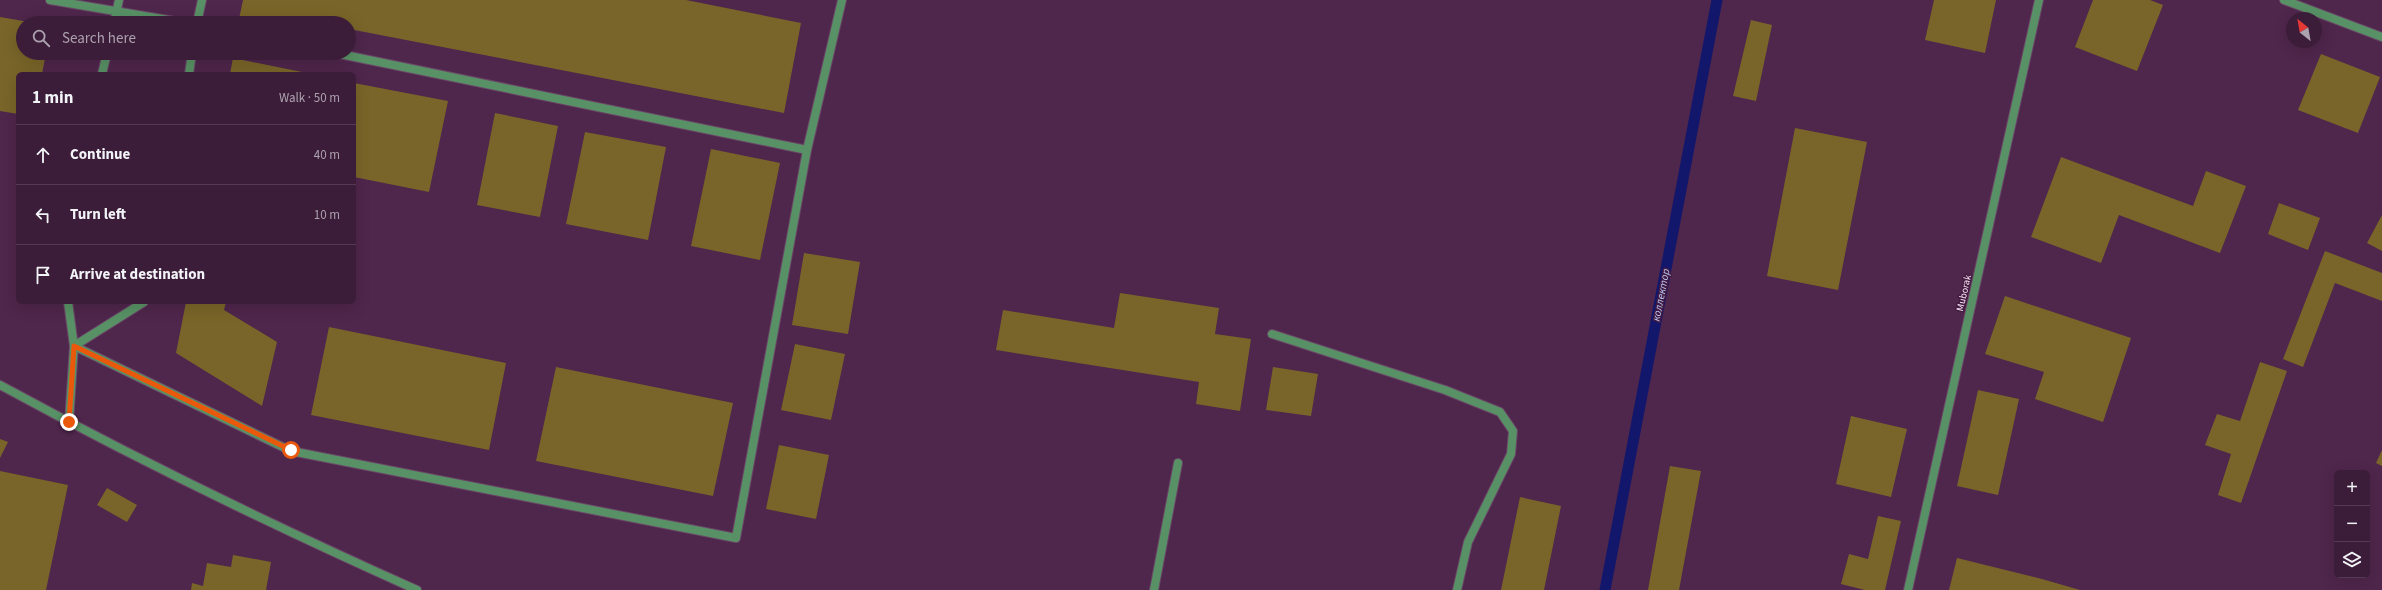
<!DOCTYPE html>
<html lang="en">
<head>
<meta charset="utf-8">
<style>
  body { margin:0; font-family:"Source Sans 3",sans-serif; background:#462944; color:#f1f3f6 }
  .controls { position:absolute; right:12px; bottom:12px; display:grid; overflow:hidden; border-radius:6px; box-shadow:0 4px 16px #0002 }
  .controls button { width:36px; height:36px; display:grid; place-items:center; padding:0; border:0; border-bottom:1px solid #543a53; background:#3b1c39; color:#f1f3f6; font:20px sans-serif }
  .compass { position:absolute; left:2286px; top:12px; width:36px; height:36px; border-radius:50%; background:#3b1c39; box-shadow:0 4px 16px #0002; rotate:329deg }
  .stop { position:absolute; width:12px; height:12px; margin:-9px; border:3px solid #ea580c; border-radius:50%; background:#fff }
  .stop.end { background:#ea580c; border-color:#fff; box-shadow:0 1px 4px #0008 }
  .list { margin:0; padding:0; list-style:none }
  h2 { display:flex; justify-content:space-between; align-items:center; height:52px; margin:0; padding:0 16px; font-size:17px }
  h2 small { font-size:13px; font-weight:400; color:#aca1ae }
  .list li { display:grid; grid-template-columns:26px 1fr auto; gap:12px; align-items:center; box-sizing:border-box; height:60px; padding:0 16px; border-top:1px solid #543a53 }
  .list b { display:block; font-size:15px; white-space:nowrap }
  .list em { font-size:13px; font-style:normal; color:#aca1ae }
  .icon { flex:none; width:22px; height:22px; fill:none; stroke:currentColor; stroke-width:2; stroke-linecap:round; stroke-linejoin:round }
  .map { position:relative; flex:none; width:2382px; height:590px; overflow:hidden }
  .search { position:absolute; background:#3b1c39; box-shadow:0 4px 16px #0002; left:16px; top:16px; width:340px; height:44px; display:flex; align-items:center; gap:10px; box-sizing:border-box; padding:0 14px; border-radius:22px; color:#aca1ae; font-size:15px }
  .panel { position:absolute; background:#3b1c39; box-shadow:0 4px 16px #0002; left:16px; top:72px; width:340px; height:232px; border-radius:6px }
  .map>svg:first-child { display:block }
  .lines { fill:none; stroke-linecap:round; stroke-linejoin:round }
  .stream { stroke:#13176b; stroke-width:11 }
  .building { fill:#796529 }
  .service-casing { stroke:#6b4568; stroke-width:10 }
  .minor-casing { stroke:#6b4568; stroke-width:10 }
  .service { stroke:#589165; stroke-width:8 }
  .minor { stroke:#589165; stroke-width:8 }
  .route { stroke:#ea580c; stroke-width:5 }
  .labels { text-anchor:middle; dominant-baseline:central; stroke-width:3; stroke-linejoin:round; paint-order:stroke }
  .street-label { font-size:10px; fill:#fde8fa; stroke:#441c41 }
  .water-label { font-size:11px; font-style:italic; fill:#bbcbfa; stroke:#441c41 }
</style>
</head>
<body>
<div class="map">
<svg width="2382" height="590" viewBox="0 0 2382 590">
  <rect width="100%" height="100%" fill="#4f264c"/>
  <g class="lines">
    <polyline class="stream" points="1605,590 1717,0"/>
  </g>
  <g class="building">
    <polygon points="243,0 686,0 801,23 784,113 349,29 349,23 316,23 292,18 291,23 262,23 239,19"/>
    <polygon points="1934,0 1996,0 1985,53 1925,40"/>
    <polygon points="2093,0 2150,0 2163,5 2137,71 2075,47"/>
    <polygon points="0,17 29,22 23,23 23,53 46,53 42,74 18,74 18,114 0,111"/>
    <polygon points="1751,20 1772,25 1756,101 1733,96"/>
    <polygon points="2321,54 2380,77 2358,133 2298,110"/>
    <polygon points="233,58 307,73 307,74 230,74"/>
    <polygon points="354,83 448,101 429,192 354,177"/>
    <polygon points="495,113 558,126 540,217 477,205"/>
    <polygon points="1795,128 1867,142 1838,290 1767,276"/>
    <polygon points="585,132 666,147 648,240 566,224"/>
    <polygon points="711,149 780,163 760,260 691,246"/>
    <polygon points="2061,157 2193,206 2206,171 2246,186 2220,253 2119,215 2101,263 2031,237"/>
    <polygon points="2279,203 2320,218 2308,250 2268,234"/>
    <polygon points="2382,215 2382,251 2367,243"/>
    <polygon points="2325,251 2382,273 2382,301 2335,283 2303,367 2283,359"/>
    <polygon points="804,253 860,262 848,334 792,325"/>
    <polygon points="1120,293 1219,308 1215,334 1251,339 1240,411 1196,404 1199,382 996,350 1003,310 1114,328"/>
    <polygon points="2005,296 2131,338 2103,422 2035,399 2044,372 1985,354"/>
    <polygon points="186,302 226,302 224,310 277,342 262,406 176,353"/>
    <polygon points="329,327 506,363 489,450 311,415"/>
    <polygon points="795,344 845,354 831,420 781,410"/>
    <polygon points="2260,362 2287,371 2241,503 2218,495 2231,454 2205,445 2217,414 2240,421"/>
    <polygon points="556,367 733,403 713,496 536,461"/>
    <polygon points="1273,367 1318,374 1311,416 1266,410"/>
    <polygon points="1978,390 2019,399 1998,495 1957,486"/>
    <polygon points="1851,416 1907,429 1891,497 1836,484"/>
    <polygon points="0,439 8,442 0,458"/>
    <polygon points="779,445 829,455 816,519 766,509"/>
    <polygon points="2382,450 2382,466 2376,463"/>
    <polygon points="1670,466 1701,471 1679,590 1648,590"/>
    <polygon points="0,471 68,485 46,590 0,590"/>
    <polygon points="107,488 137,505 127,522 97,505"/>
    <polygon points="1520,497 1561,506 1544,590 1501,590"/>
    <polygon points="1878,516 1901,521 1885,590 1865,590 1841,584 1849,554 1868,559"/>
    <polygon points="233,555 271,562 266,590 191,590 192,583 203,586 207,563 231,567"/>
    <polygon points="1957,558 2042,579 2080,590 1949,590"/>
  </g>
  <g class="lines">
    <g class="service-casing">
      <g id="service">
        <polyline points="1272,334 1445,390 1500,412 1513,431 1511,454 1468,542 1457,590"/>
        <polyline points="1154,590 1178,463"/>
      </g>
    </g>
    <g class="minor-casing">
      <g id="minor">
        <polyline points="50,0 186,23"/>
        <polyline points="2284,0 2382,37"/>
        <polyline points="114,23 119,0"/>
        <polyline points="197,23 202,0"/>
        <polyline points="335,53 807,150"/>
        <polyline points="102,74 107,53"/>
        <polyline points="189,74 192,53"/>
        <polyline points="68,302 74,346 69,422"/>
        <polyline points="74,346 291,451 736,538 807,150 842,0"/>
        <polyline points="74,346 144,302"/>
        <path d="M0,385c136,74 276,142 417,205"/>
        <polyline points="1908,590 2039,0"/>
      </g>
    </g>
    <use href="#service" class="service"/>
    <use href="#minor" class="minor"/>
  </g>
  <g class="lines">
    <polyline class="route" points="69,422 74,346 291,450"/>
  </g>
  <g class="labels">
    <g class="street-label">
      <text transform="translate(1964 293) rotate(-77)">Muborak</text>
    </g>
    <g class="water-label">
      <text transform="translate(1661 295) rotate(-79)">коллектор</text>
    </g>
  </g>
</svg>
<div class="controls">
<button>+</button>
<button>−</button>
<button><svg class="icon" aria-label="layers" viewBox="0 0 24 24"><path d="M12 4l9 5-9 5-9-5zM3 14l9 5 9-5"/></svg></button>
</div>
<svg class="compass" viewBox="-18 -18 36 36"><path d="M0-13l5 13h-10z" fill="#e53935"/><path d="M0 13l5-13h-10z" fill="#aca1ae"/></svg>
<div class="stop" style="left:291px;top:450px"></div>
<div class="stop end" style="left:69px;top:422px"></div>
<div class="search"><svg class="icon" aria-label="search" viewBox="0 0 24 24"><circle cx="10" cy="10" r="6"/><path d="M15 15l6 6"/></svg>Search here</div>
<section class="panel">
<h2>1 min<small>Walk · 50 m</small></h2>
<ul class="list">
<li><svg class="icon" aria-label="ahead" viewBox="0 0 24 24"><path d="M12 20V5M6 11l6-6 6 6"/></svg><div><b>Continue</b></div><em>40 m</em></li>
<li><svg class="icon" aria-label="left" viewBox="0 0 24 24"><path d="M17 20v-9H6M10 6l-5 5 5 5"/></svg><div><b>Turn left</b></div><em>10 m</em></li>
<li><svg class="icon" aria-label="arrive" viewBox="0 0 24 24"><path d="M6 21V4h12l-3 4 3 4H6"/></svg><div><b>Arrive at destination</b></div></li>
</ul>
</section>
</div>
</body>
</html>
